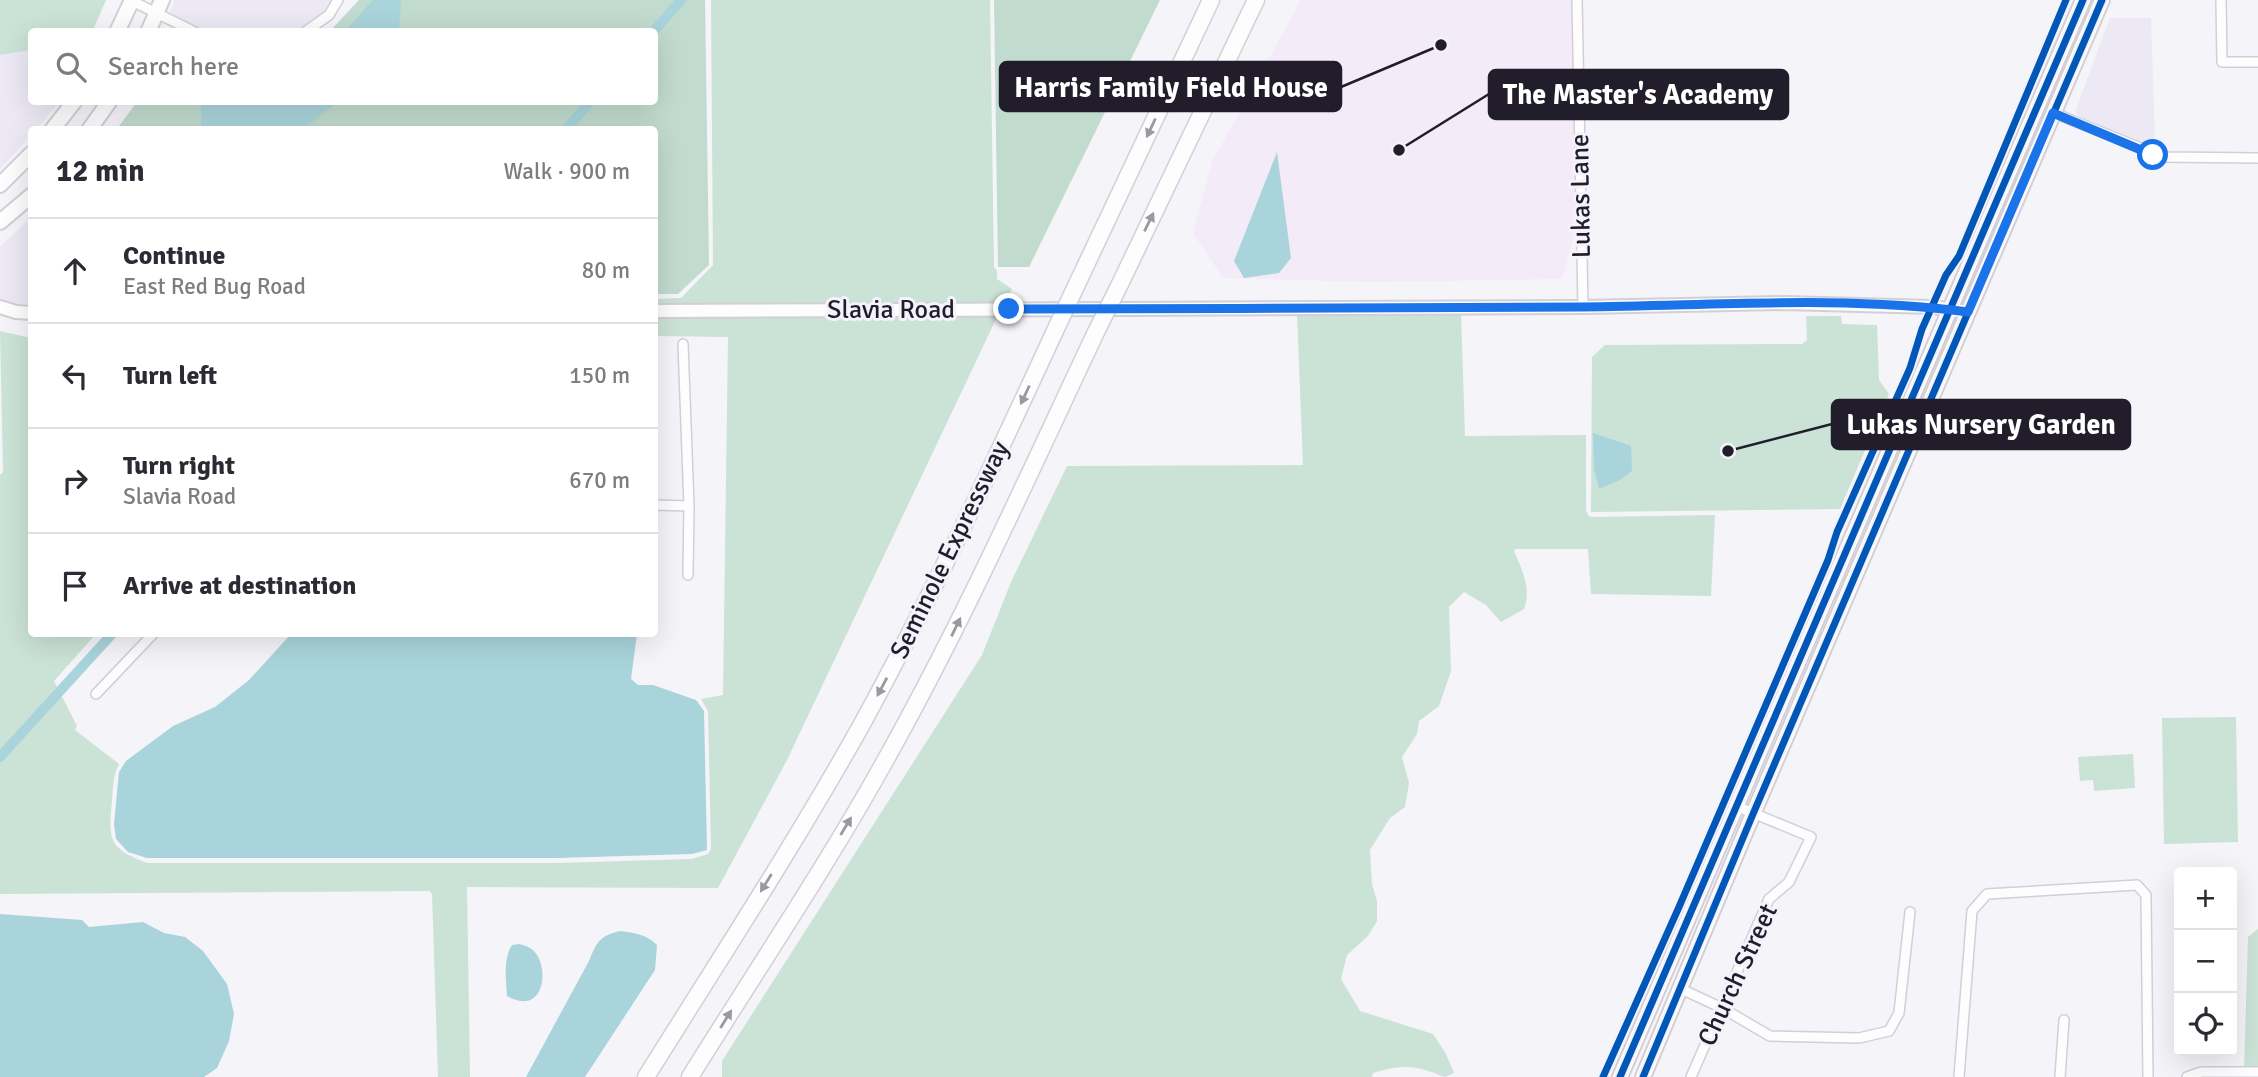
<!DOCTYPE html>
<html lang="en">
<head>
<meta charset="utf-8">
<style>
  body { margin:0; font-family:Signika,sans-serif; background:#f7f7f7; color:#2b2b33 }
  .controls { position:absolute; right:21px; bottom:21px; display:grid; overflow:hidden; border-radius:7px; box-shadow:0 7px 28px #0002 }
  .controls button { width:63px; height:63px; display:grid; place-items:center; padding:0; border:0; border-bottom:2px solid #e1e1e2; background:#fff; color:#2b2b33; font:35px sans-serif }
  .stop { position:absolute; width:21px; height:21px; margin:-16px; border:5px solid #1a73e8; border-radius:50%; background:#fff }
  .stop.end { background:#1a73e8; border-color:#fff; box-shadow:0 2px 7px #0008 }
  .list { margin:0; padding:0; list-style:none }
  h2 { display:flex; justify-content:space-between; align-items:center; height:91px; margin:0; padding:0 28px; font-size:30px }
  h2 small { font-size:23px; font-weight:400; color:#7c7c81 }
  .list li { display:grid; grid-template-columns:46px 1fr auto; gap:21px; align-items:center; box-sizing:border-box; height:105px; padding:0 28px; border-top:2px solid #e1e1e2 }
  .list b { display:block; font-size:26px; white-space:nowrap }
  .list p { margin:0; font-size:23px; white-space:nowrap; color:#7c7c81 }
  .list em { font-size:23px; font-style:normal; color:#7c7c81 }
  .icon { flex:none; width:38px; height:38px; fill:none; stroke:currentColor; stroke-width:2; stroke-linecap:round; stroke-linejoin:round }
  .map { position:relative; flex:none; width:2258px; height:1077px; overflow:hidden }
  .search { position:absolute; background:#fff; box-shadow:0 7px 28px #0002; left:28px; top:28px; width:630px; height:77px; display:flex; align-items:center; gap:18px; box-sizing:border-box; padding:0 24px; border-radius:7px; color:#7c7c81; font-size:26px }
  .panel { position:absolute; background:#fff; box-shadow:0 7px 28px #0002; left:28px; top:126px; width:630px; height:511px; border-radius:7px }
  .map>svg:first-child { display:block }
  .built { fill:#ece9f5 }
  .education { fill:#f3ebf8 }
  .green { fill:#cbe2d6 }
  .forest { fill:#c1dbce }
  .water { fill:#a9d4db }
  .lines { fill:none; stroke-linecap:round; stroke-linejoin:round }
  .canal { stroke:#a9d4db; stroke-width:10 }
  .street-casing { stroke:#d2cfd7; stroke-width:12 }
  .secondary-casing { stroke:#d2cfd7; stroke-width:16 }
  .primary-casing { stroke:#d2cfd7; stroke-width:18 }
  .highway-casing { stroke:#d2cfd7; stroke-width:19 }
  .street { stroke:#fefdfe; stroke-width:9 }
  .secondary { stroke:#fefdfe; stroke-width:12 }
  .primary { stroke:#fefdfe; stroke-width:14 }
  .highway { stroke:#fefdfe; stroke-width:16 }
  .highway-bridge-casing { stroke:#d2cfd7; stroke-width:19; stroke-linecap:butt }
  .highway-bridge { stroke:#fefdfe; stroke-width:16 }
  .cycleway-casing { stroke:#f4f2fa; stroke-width:11 }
  .cycleway { stroke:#0057b8; stroke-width:7 }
  .oneway { fill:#9b989f }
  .route { stroke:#1a73e8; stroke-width:9 }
  .labels { text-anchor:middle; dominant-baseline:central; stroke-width:6; stroke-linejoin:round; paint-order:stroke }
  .street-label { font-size:26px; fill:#211d2a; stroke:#f4f2fa }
  .leader { fill:none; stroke:#211d2a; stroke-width:2.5 }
  .callout-dot { fill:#211d2a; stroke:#f4f2fa; stroke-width:2.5 }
  .callout { fill:#211d2a; stroke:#211d2a; stroke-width:2.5 }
  .callout-label { font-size:28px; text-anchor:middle; font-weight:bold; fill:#fff }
</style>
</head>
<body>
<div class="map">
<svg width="2258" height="1077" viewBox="0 0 2258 1077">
  <rect width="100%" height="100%" fill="#f5f4f8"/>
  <g class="built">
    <polygon points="174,0 332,0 325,11 294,32 207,31 170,13"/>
    <polygon points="2110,18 2151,18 2155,142 2159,151 2084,120 2075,112"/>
    <polygon points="31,50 32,102 59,102 37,129 32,130 31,135 0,169 0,55"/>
    <polygon points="31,217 31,308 16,307 0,302 0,247"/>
  </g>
  <polygon class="education" points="1301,0 1577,0 1581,213 1562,279 1374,282 1223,278 1193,233 1212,162"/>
  <g class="green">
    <polygon points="0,0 106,0 93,30 32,32 31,50 0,55"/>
    <polygon points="711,0 990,0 994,267 997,271 997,279 1012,289 1004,304 655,305 654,299 681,298 713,265"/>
    <path d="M1461,313l4,123 121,-1v75l2,5 3,2 124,-2 -4,81 -120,-2 -3,-45h-73l-1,2c8,19 18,38 10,58l-23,13 -15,-17 -22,-13 -15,15 2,64 -12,35 -20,15 -2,13 -15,23 7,26 -4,24 -15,11 -20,32 2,34 5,17v20l-9,15 -21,19 -6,24 19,32 73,23 13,20 8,19 -9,4c-30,-12 -41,-13 -72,-4l-1,4h-650v-16l260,-406 29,-73 56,-116 236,-1 -6,-151z"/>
    <path d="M998,315l-211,445 -69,128 -251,-1 3,190h-32l-6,-183 -2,-3 -430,3v-419l3,-3 -3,-141 31,7 1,296h64l-42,47 23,45 -2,4 44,34c-6,11 -6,24 -7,37 -4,39 -3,48 35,62h410l135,-4 16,-5 3,-5 -3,-138 -7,-12 22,-4 5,-358 -73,-1v-20z"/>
    <polygon points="1806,316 1841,316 1842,324 1877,325 1879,380 1889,394 1840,509 1591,512 1592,357 1605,345 1802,344 1807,340"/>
    <polygon points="2236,717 2238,842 2164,844 2162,718"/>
    <polygon points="2133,754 2135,788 2094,791 2093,780 2080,781 2078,757"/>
    <polygon points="2258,929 2258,1070 2244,1070 2248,937"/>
  </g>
  <g class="forest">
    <polygon points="359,0 705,0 709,265 678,294 655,294 654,130 116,130 137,102 654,102 654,32 330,31"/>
    <polygon points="994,0 1160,0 1029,267 998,267"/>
  </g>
  <g class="water">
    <polygon points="373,0 401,0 399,31 345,31"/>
    <polygon points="201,102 338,102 303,129 201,129"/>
    <polygon points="1277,152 1291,258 1279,273 1244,278 1234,261"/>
    <polygon points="1593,433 1631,446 1632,471 1620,480 1599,489 1594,469"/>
    <polygon points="291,634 637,634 631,679 638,685 653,685 696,700 704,711 707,850 692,854 557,858 147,858 128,852 116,839 114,824 119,772 126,761 173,726 215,707 249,680"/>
    <polygon points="0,914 82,920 89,927 143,922 164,933 185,937 203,951 227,984 234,1014 229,1041 217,1068 204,1077 0,1077"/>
    <path d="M620,931c15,2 26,3 37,14l-2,25 -70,107h-59l63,-116c8,-19 10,-25 31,-30z"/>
    <path d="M519,944c4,1 8,2 11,4 21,12 17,71 -23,48 -1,-15 -4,-38 5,-51z"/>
  </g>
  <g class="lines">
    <g class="canal">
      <polyline points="653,32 681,0"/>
      <polyline points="565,130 590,102"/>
      <polyline points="0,757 112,634"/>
    </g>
    <g class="street-casing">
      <g id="street">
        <polyline points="1577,0 1583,307"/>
        <polyline points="2221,0 2222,62 2258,62"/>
        <polyline points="132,1 195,32"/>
        <polyline points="305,32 329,15 338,0"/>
        <polyline points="2054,113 2163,157 2258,158"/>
        <polyline points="683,344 689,506 688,575"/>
        <polyline points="654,505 689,506"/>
        <polyline points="96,694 153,634"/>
        <polyline points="1679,988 1722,1008 1770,1036 1859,1038 1889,1031 1899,1013 1910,912"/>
        <polyline points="1691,1077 1769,899 1789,882 1811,837 1736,806"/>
        <polyline points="1959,1077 1972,911 1987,894 2137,885 2146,895 2148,1077"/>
        <polyline points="2060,1077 2064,1020"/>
        <polyline points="2187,1077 2201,1072 2258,1072"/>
      </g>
    </g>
    <g class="secondary-casing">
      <g id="secondary">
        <polyline points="0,307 16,312 32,313"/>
        <polyline points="654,311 1583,307 1786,303 1933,307 1968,312"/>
      </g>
    </g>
    <g class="primary-casing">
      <g id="primary">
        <polyline points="117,32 132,0"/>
        <polyline points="148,32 162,0"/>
        <polyline points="52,130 74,102"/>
        <polyline points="89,130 109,102"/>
        <polyline points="0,185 32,153"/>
        <polyline points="0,222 32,195"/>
        <polyline points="1620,1077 2083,0"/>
        <polyline points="1643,1077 1753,814 2102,0"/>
      </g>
    </g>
    <g class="highway-casing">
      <g id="highway">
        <polyline points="1077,284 1211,0"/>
        <polyline points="1120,284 1256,0"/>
        <path d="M646,1077c73,-117 149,-233 216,-353 70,-128 131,-259 192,-391"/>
        <path d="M690,1077c65,-105 135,-208 195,-316 78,-139 143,-285 211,-429"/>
      </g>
    </g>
    <use href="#street" class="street"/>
    <use href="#secondary" class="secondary"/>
    <use href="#primary" class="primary"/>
    <use href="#highway" class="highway"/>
    <g class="highway-bridge-casing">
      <g id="highway-bridge">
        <polyline points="1096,332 1120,284"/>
        <polyline points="1054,333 1077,284"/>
      </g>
    </g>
    <use href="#highway-bridge" class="highway-bridge"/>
    <g class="cycleway-casing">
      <g id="cycleway">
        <polyline points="1603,1077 1679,907 1828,560 1837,532 1910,368 1922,329 1946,275 1959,256 2066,0"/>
        <polyline points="1620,1077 2083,0"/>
        <polyline points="1643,1077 1753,814 2102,0"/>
      </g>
    </g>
    <use href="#cycleway" class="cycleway"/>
  </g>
  <defs><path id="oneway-solid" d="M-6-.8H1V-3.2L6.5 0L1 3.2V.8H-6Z" transform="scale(1.75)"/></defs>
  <g class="oneway">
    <use href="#oneway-solid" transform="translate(1151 128) rotate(115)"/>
    <use href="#oneway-solid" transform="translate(1149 222) rotate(-64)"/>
    <use href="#oneway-solid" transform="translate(1025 395) rotate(115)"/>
    <use href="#oneway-solid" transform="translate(956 627) rotate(-64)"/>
    <use href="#oneway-solid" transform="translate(882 687) rotate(118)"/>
    <use href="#oneway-solid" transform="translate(846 826) rotate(-59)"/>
    <use href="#oneway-solid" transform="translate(766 883) rotate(122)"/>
    <use href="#oneway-solid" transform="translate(726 1019) rotate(-58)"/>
  </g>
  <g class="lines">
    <path class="route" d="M1009,309c191,-1 382,0 573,-2 128,-1 258,-12 386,5l85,-199 100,42"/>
  </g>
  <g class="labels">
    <g class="street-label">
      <text transform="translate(1581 196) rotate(-91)">Lukas Lane</text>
      <text x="891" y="310">Slavia Road</text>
      <text transform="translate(950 550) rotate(-64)">Seminole Expressway</text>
      <text transform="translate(1738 975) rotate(-65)">Church Street</text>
    </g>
  </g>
  <path class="leader" d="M1441 45L1341 87M1399 150L1489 94M1728 451L1832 424"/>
  <g class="callout-dot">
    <circle cx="1441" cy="45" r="7"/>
    <circle cx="1399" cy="150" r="7"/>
    <circle cx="1728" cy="451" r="7"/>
  </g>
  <g class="callout">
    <rect x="1000" y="62" width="341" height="49" rx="7"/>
    <rect x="1489" y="70" width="299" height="49" rx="7"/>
    <rect x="1832" y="400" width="298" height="49" rx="7"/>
  </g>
  <g class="callout-label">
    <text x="1171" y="97">Harris Family Field House</text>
    <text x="1638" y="104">The Master's Academy</text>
    <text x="1981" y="434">Lukas Nursery Garden</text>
  </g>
</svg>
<div class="controls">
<button>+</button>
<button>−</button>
<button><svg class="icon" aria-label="locate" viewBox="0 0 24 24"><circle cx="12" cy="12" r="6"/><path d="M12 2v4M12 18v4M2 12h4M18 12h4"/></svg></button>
</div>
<div class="stop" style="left:2153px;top:155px"></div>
<div class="stop end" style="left:1009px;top:309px"></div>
<div class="search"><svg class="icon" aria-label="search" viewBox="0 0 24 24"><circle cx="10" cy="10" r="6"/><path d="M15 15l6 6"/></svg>Search here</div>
<section class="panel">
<h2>12 min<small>Walk · 900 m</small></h2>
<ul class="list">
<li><svg class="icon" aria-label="ahead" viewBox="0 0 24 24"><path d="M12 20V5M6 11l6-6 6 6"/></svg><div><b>Continue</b><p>East Red Bug Road</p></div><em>80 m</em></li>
<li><svg class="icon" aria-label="left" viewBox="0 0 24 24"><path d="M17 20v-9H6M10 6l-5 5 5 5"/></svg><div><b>Turn left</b></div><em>150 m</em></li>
<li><svg class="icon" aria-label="right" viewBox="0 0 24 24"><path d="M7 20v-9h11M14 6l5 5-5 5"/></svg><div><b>Turn right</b><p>Slavia Road</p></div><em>670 m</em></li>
<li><svg class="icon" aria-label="arrive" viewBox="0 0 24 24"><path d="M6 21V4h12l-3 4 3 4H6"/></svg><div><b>Arrive at destination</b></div></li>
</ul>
</section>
</div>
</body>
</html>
